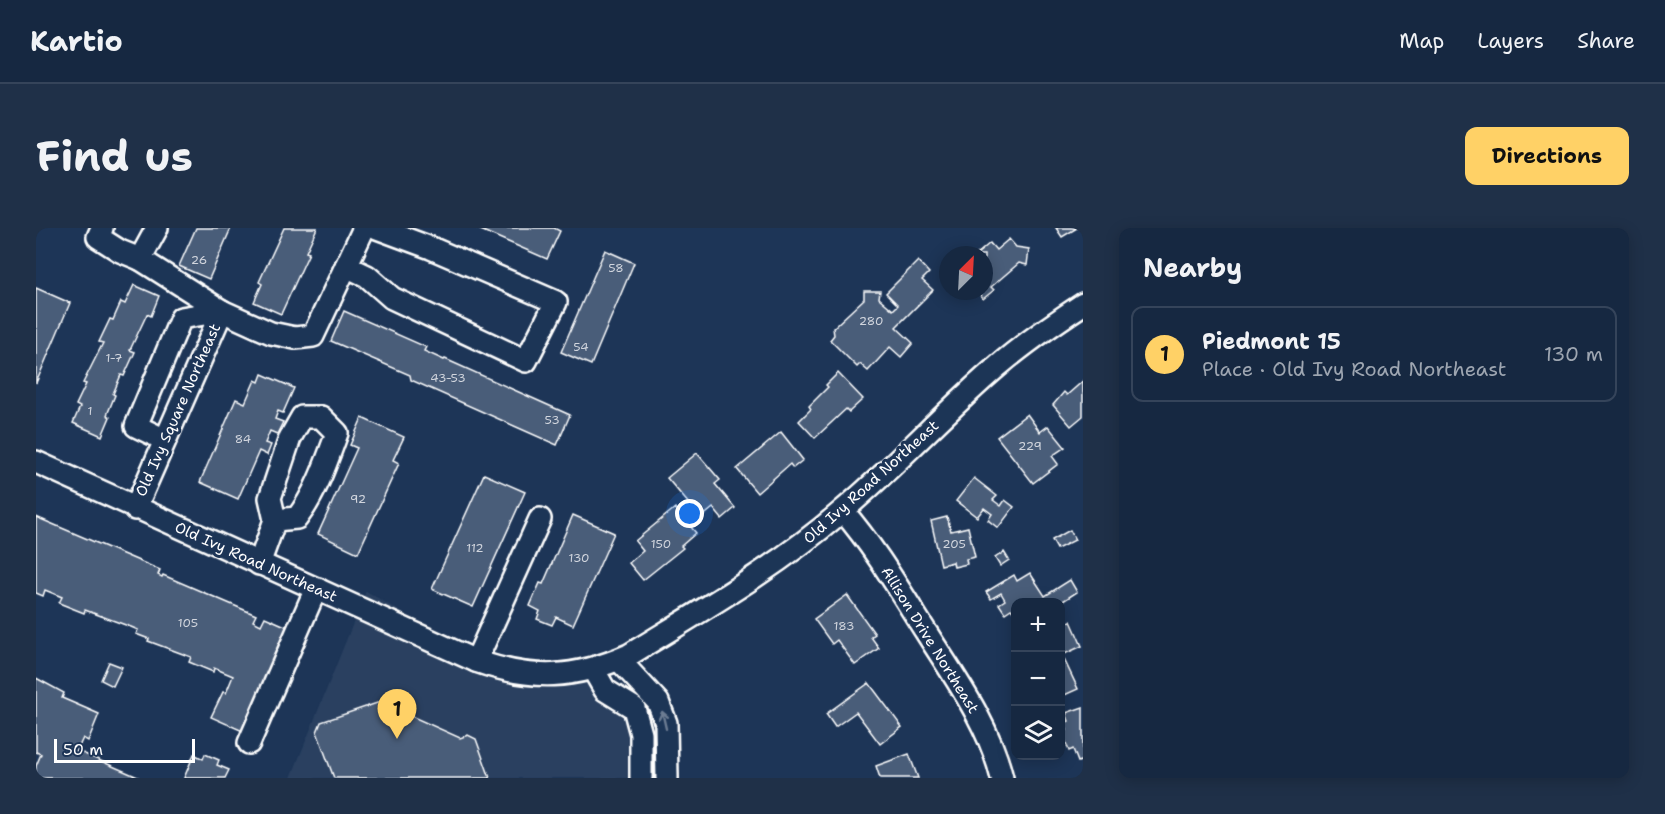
<!DOCTYPE html>
<html lang="en">
<head>
<meta charset="utf-8">
<style>
  body { margin:0; font-family:"Shantell Sans",sans-serif; background:#1f3048; color:#f1f3f6 }
  .controls { position:absolute; right:18px; bottom:18px; display:grid; overflow:hidden; border-radius:12px; box-shadow:0 3px 15px #0003 }
  .controls button { width:54px; height:54px; display:grid; place-items:center; padding:0; border:0; border-bottom:2px solid #35445a; background:#162841; color:#f1f3f6; font:30px sans-serif }
  .compass { position:absolute; left:903px; top:18px; width:54px; height:54px; border-radius:50%; background:#162841; box-shadow:0 3px 15px #0003; rotate:24deg }
  .scale { position:absolute; left:18px; bottom:15px; width:141px; box-sizing:border-box; padding-left:6px; border:3px solid #fff; border-top:0; font-size:16px; line-height:21px; white-space:nowrap; color:#fff; -webkit-text-stroke:4px #1d3557; paint-order:stroke }
  .you { position:absolute; left:654px; top:286px; width:21px; height:21px; margin:-15px; border:4px solid #fff; border-radius:50%; background:#1a73e8; box-shadow:0 0 0 9px #1a73e833 }
  .badge { display:grid; place-items:center; width:39px; height:39px; border-radius:50%; background:#ffd166; color:#111; font-size:20px; font-weight:700 }
  .pin { position:absolute; translate:-50% -50px; filter:drop-shadow(0 2px 3px #0008) }
  .pin::after { content:''; position:absolute; top:32px; width:21px; height:18px; background:inherit; clip-path:polygon(0 0,100% 0,50% 100%) }
  .list { margin:0; padding:0; list-style:none }
  h2 { display:flex; justify-content:space-between; align-items:center; height:78px; margin:0; padding:0 24px; font-size:26px }
  h2 small { font-size:20px; font-weight:400; color:#9ea6b1 }
  .list li { display:grid; grid-template-columns:39px 1fr auto; gap:18px; align-items:center; box-sizing:border-box; height:96px; margin:0 12px 12px; padding:0 12px; border:2px solid #35445a; border-radius:12px }
  .list b { display:block; font-size:22px; white-space:nowrap }
  .list p { margin:0; font-size:20px; white-space:nowrap; color:#9ea6b1 }
  .list em { font-size:20px; font-style:normal; color:#9ea6b1 }
  .icon { flex:none; width:33px; height:33px; fill:none; stroke:currentColor; stroke-width:2; stroke-linecap:round; stroke-linejoin:round }
  .map { position:relative; flex:none; width:1047px; height:550px; overflow:hidden; border-radius:12px }
  header { display:flex; align-items:center; gap:36px; box-sizing:border-box; height:84px; padding:0 30px; background:#162841; border-bottom:2px solid #35445a }
  header strong { font-size:28px }
  nav { display:flex; gap:33px; margin-inline-start:auto; font-size:21px }
  .intro { display:flex; align-items:center; justify-content:space-between; box-sizing:border-box; height:144px; padding:0 36px }
  h1 { margin:0; font-size:42px }
  .button { padding:15px 27px; border-radius:12px; background:#ffd166; color:#111; font-size:21px; font-weight:700 }
  main { display:flex; gap:36px; padding:0 36px }
  aside { flex:1; background:#162841; border-radius:12px; box-shadow:0 3px 15px #0003 }
  .map>svg:first-child { display:block }
  .built { fill:#2a4161 }
  .building { fill:#4a5d79; stroke:#fff; stroke-width:1.5 }
  .lines { fill:none; stroke-linecap:round; stroke-linejoin:round }
  .minor-casing { stroke:#fff; stroke-width:26 }
  .minor { stroke:#1d3557; stroke-width:21 }
  .oneway { stroke:#6c7c92 }
  .labels { text-anchor:middle; dominant-baseline:central; stroke-width:6; stroke-linejoin:round; paint-order:stroke }
  .number-label { font-size:12px; fill:#d2d6de }
  .street-label { font-size:15px; fill:#fff; stroke:#1d3557 }
</style>
</head>
<body>
<header>
<strong>Kartio</strong>
<nav><a>Map</a><a>Layers</a><a>Share</a></nav>
</header>
<div class="intro"><h1>Find us</h1><a class="button">Directions</a></div>
<main>
<div class="map">
<svg width="1047" height="550" viewBox="0 0 1047 550">
  <rect width="100%" height="100%" fill="#1d3557"/>
  <filter id="ink" filterUnits="userSpaceOnUse"><feTurbulence type="fractalNoise" baseFrequency=".0167" numOctaves="2"/><feDisplacementMap in="SourceGraphic" scale="12" xChannelSelector="R" yChannelSelector="G"/><feConvolveMatrix kernelMatrix="1 2 1 2 8 2 1 2 1" color-interpolation-filters="sRGB"/></filter>
  <g filter="url(#ink)">
    <polygon class="built" points="330,363 477,452 571,447 620,550 255,550"/>
    <g class="building">
      <polygon points="160,0 195,0 173,51 143,38"/>
      <polygon points="248,0 281,0 270,24 273,25 245,86 218,74 226,56 223,54"/>
      <polygon points="440,0 518,0 524,3 511,31"/>
      <polygon points="1020,0 1041,0 1026,9"/>
      <polygon points="973,11 980,19 993,21 991,37 983,35 955,59 958,62 947,71 941,63 948,63 948,27 940,27 954,15 960,22"/>
      <polygon points="569,22 598,35 555,137 525,124"/>
      <polygon points="882,33 893,45 886,52 897,62 860,99 877,115 865,129 854,119 832,143 824,136 821,139 794,112 798,107 797,100 828,71 828,63 844,63 843,70 857,82 862,77 850,65"/>
      <polygon points="98,57 123,68 115,88 111,86 94,122 99,124 88,148 85,147 77,166 79,167 71,187 74,189 66,208 37,195 44,179 40,177 50,156 47,155 67,115 63,114 74,91 77,92 85,74 89,76"/>
      <polygon points="0,60 34,75 0,155"/>
      <polygon points="308,83 390,119 388,123 408,132 409,131 534,187 521,217 375,152 374,147 295,113"/>
      <polygon points="802,145 827,171 813,184 810,181 779,210 763,193 775,181 773,178 792,159 790,157"/>
      <polygon points="226,146 258,160 247,185 242,183 239,191 247,194 241,206 234,203 229,215 235,217 231,227 223,223 202,271 164,254 200,171 209,175 219,152 223,154"/>
      <polygon points="1047,153 1047,188 1035,198 1017,177 1028,164 1031,167"/>
      <polygon points="991,186 1004,204 1012,198 1029,219 1016,228 1022,236 997,255 961,209"/>
      <polygon points="326,190 368,209 357,232 363,235 322,325 282,306 321,220 314,217"/>
      <polygon points="745,204 767,232 757,240 754,236 721,265 701,241"/>
      <polygon points="661,225 684,252 679,256 699,280 686,291 677,280 665,290 631,250"/>
      <polygon points="448,246 489,264 437,379 396,361"/>
      <polygon points="938,250 961,268 957,272 965,278 969,272 978,279 962,300 952,292 956,286 948,280 941,289 920,273"/>
      <polygon points="639,280 660,305 645,318 647,320 607,352 593,335 607,323 599,313"/>
      <polygon points="537,287 578,305 537,397 520,389 516,397 501,391 504,383 494,378 504,355 507,356"/>
      <polygon points="0,289 124,342 122,347 126,349 127,347 220,387 217,393 225,397 229,389 254,400 209,504 175,489 187,464 190,465 197,448 178,440 177,444 153,434 155,429 112,413 113,411 100,406 102,402 95,399 49,382 48,385 23,375 26,369 9,362 7,368 0,365"/>
      <polygon points="911,289 915,303 932,299 939,329 930,331 931,336 918,339 917,334 905,337 895,293"/>
      <polygon points="1034,302 1039,312 1021,321 1016,312"/>
      <polygon points="968,324 973,332 964,338 959,330"/>
      <polygon points="994,345 1009,368 1034,352 1041,364 1024,375 980,374 980,387 975,381 969,385 963,376 969,372 965,365 955,371 950,364 978,347 981,353"/>
      <polygon points="811,367 839,406 835,409 843,420 819,437 801,412 796,416 778,391"/>
      <polygon points="1035,393 1046,418 1026,427 1042,461 1024,469 1024,398"/>
      <polygon points="73,434 86,439 77,458 65,452"/>
      <polygon points="0,450 28,465 26,470 63,486 52,513 47,510 40,525 43,526 44,524 104,550 0,550 0,538 5,526 0,524"/>
      <polygon points="833,455 866,499 844,516 820,484 799,499 790,486"/>
      <polygon points="353,471 362,475 366,484 424,510 432,507 440,511 454,550 298,550 281,504 285,494"/>
      <polygon points="1047,479 1047,532 1042,534 1037,521 1033,523 1026,504 1031,502 1028,495 1033,493 1030,485"/>
      <polygon points="158,526 167,531 169,526 183,532 181,537 193,542 189,550 148,550"/>
      <polygon points="873,526 882,550 844,550 840,538"/>
    </g>
    <g class="lines">
      <g class="minor-casing">
        <g id="minor">
          <polyline points="66,0 62,9 84,23 104,31 186,83 235,105 259,110 277,108 328,0"/>
          <polyline points="104,31 121,0"/>
          <polyline points="310,38 331,48 356,70 490,133 520,74 395,20 341,0"/>
          <polyline points="129,212 100,198 145,90 186,83"/>
          <path d="M0,234l440,199c57,20 98,18 153,-6 73,-45 147,-87 212,-143 55,-46 103,-100 157,-146 27,-23 56,-43 85,-62"/>
          <polyline points="99,281 186,83"/>
          <path d="M807,283c32,37 57,80 83,121 29,46 63,92 76,146"/>
          <path d="M223,336l16,-44 -5,-22 20,-60 12,-21h19l16,16c-11,30 -21,60 -40,85l-22,2"/>
          <polyline points="583,432 622,474 630,495 631,550"/>
          <polyline points="440,433 504,291"/>
          <polyline points="557,441 569,462 598,480 605,506 605,550"/>
          <polyline points="213,515 275,372 282,361"/>
        </g>
      </g>
      <use href="#minor" class="minor"/>
    </g>
    <defs><path id="oneway-shaft" d="M-6 0H5M1.5-3L5.5 0L1.5 3" fill="none" stroke-width="1.6" stroke-linecap="round" stroke-linejoin="round" transform="scale(1.5)"/></defs>
    <use class="oneway" href="#oneway-shaft" transform="translate(628 492) rotate(-103)"/>
  </g>
  <g class="labels">
    <g class="number-label">
      <text x="163" y="32">26</text>
      <text x="580" y="40">58</text>
      <text x="835" y="93">280</text>
      <text x="545" y="119">54</text>
      <text x="78" y="130">1-7</text>
      <text x="412" y="150">43-53</text>
      <text x="54" y="183">1</text>
      <text x="516" y="192">53</text>
      <text x="207" y="211">84</text>
      <text x="994" y="218">229</text>
      <text x="322" y="271">92</text>
      <text x="625" y="316">150</text>
      <text x="918" y="316">205</text>
      <text x="439" y="320">112</text>
      <text x="543" y="330">130</text>
      <text x="152" y="395">105</text>
      <text x="808" y="398">183</text>
    </g>
    <g class="street-label">
      <text transform="translate(142 182) rotate(-66)">Old Ivy Square Northeast</text>
      <text transform="translate(835 254) rotate(-42)">Old Ivy Road Northeast</text>
      <text transform="translate(220 334) rotate(24)">Old Ivy Road Northeast</text>
      <text transform="translate(894 412) rotate(58)">Allison Drive Northeast</text>
    </g>
  </g>
</svg>
<div class="controls">
<button>+</button>
<button>−</button>
<button><svg class="icon" aria-label="layers" viewBox="0 0 24 24"><path d="M12 4l9 5-9 5-9-5zM3 14l9 5 9-5"/></svg></button>
</div>
<svg class="compass" viewBox="-18 -18 36 36"><path d="M0-13l5 13h-10z" fill="#e53935"/><path d="M0 13l5-13h-10z" fill="#9ea6b1"/></svg>
<div class="scale">50 m</div>
<div class="you"></div>
<div class="pin badge" style="left:361px;top:511px">1</div>
</div>
<aside>
<h2>Nearby<small></small></h2>
<ul class="list">
<li><span class="badge">1</span><div><b>Piedmont 15</b><p>Place · Old Ivy Road Northeast</p></div><em>130 m</em></li>
</ul>
</aside>
</main>
</body>
</html>
